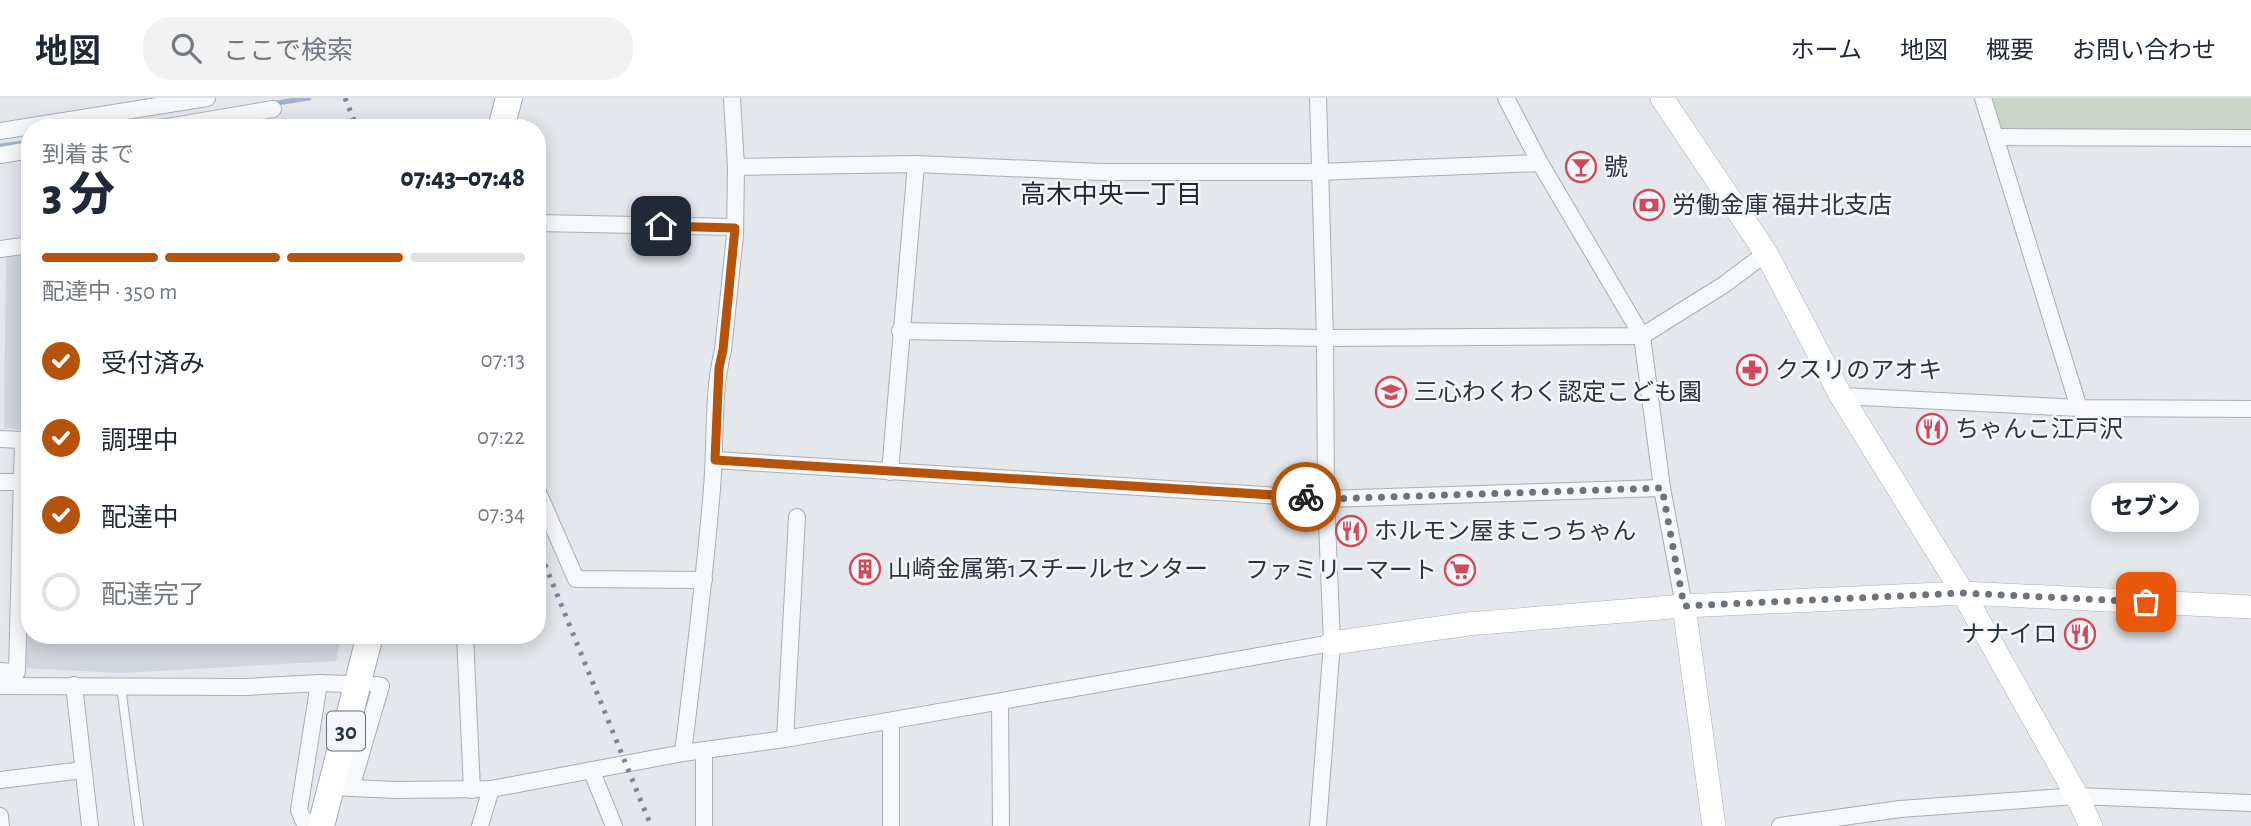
<!DOCTYPE html>
<html lang="ja">
<head>
<meta charset="utf-8">
<style>
  body { margin:0; font-family:"Alegreya Sans","Noto Sans JP",sans-serif; background:#f2f2f3; color:#1f2937; height:100vh; display:flex; flex-direction:column; font-size:26px; white-space:nowrap }
  * { box-sizing:border-box; margin:0 }
  p { font-size:23px; color:#747a83 }
  .icon { flex:none; width:38px; height:38px; fill:none; stroke:currentColor; stroke-width:2; stroke-linecap:round; stroke-linejoin:round }
  .map { position:relative; flex:1; overflow:hidden }
  .details { position:absolute; left:21px; top:21px; width:525px; height:525px; display:flex; flex-direction:column; background:#fff; border-radius:28px; box-shadow:0 4px 18px #0003 }
  .details>* { flex:none }
  .pin { position:absolute; display:grid; place-items:center; width:60px; height:60px; color:#fff; margin:-30px; border-radius:14px; box-shadow:0 4px 10px #0006 }
  .courier { position:absolute; display:grid; place-items:center; width:70px; height:70px; margin:-35px; border:5px solid #b45309; border-radius:50%; background:#fff; color:#222; box-shadow:0 2px 9px #0007 }
  .bubble { position:absolute; height:49px; border-radius:24px; background:#fff; box-shadow:0 4px 18px #0003; font-size:23px; font-weight:800; line-height:49px; text-align:center }
  .summary em { font-style:normal; font-weight:800 }
  .summary div { display:flex; flex-direction:column-reverse }
  .summary { display:flex; align-items:center; justify-content:space-between; height:119px; padding:0 21px }
  h1 { font-size:46px; font-weight:800; line-height:52px }
  .bar { display:grid; grid-template-columns:repeat(4,1fr); gap:10px 7px; align-content:center; height:84px; padding:0 21px }
  .bar i { height:9px; border-radius:5px; background:#e0e1e3 }
  .bar .on { background:#b45309 }
  .bar p { grid-column:span 4 }
  ol { padding:0 21px; list-style:none }
  li { display:flex; align-items:center; gap:21px; height:77px }
  li p { margin-inline-start:auto }
  li .icon { padding:7px; border-radius:50%; background:#b45309; color:#fff; stroke-width:4 }
  li:last-child { color:#747a83 }
  li i { width:38px; height:38px; border:4px solid #e0e1e3; border-radius:50% }
  header { display:flex; align-items:center; gap:42px; box-sizing:border-box; height:98px; padding:0 35px; background:#fff; border-bottom:2px solid #e0e1e3 }
  header strong { font-size:33px }
  nav { display:flex; gap:38px; margin-inline-start:auto; font-size:24px }
  .search { width:490px; height:63px; background:#f2f2f3; display:flex; align-items:center; gap:18px; box-sizing:border-box; padding:0 24px; border-radius:28px; color:#747a83; font-size:26px }
  .map>svg:first-child { display:block }
  .built { fill:#d2d6de }
  .green { fill:#c9d6c5 }
  .lines { fill:none; stroke-linecap:round; stroke-linejoin:round }
  .stream { stroke:#9fb4cc; stroke-width:5 }
  .lane-casing { stroke:#a9aeb7; stroke-width:10 }
  .street-casing { stroke:#a9aeb7; stroke-width:18 }
  .secondary-casing { stroke:#a9aeb7; stroke-width:24 }
  .primary-casing { stroke:#a3abb8; stroke-width:28 }
  .lane { stroke:#f7f8fa; stroke-width:8 }
  .street { stroke:#f7f8fa; stroke-width:16 }
  .secondary { stroke:#fff; stroke-width:23 }
  .primary { stroke:#fff; stroke-width:26 }
  .rail { stroke:#7d8696; stroke-width:5; stroke-dasharray:3.5 7; stroke-linecap:butt }
  .done { stroke:#6c737f; stroke-width:7; stroke-dasharray:0 12.6 }
  .route { stroke:#b45309; stroke-width:9 }
  .labels { text-anchor:middle; stroke-width:5; stroke-linejoin:round; paint-order:stroke }
  .shield { fill:#f4f6f9; stroke:#676e7b; stroke-width:2 }
  .shield-label { font-size:23px; font-weight:bold; fill:#2b3445 }
  .poi-label { font-size:24px; fill:#2b3445; stroke:#f4f6f9; text-anchor:start }
  .neighbourhood-label { font-size:26px; fill:#1d2536; stroke:#f4f6f9 }
</style>
</head>
<body>
<header>
<strong>地図</strong>
<div class="search"><svg class="icon" aria-label="search" viewBox="0 0 24 24"><circle cx="10" cy="10" r="6"/><path d="M15 15l6 6"/></svg>ここで検索</div>
<nav><a>ホーム</a><a>地図</a><a>概要</a><a>お問い合わせ</a></nav>
</header>
<div class="map">
<svg width="2251" height="728" viewBox="0 0 2251 728">
  <rect width="100%" height="100%" fill="#e4e7ec"/>
  <path class="built" d="M 30,155 L 30,537 L 342,537 L 336,563 L 121,575 L 23,570 L 27,332 L 4,330 L 6,157 Z"/>
  <path class="green" d="M 1985,0 L 2251,0 L 2251,33 L 1995,39 Z"/>
  <g class="lines">
    <g class="stream">
      <path d="M 270,6 L 309,0"/>
      <path d="M 118,30 L 160,23"/>
      <path d="M 0,48 L 30,44"/>
    </g>
    <g class="lane-casing">
      <path id="lane" d="M 121,588 L 139,728"/>
    </g>
    <g class="street-casing">
      <g id="street">
        <path d="M 1506,0 L 1540,65 L 1642,238 L 1662,390 L 1684,508"/>
        <path d="M 1983,0 L 2079,310"/>
        <path d="M 161,30 L 273,11"/>
        <path d="M 0,33 L 207,0"/>
        <path d="M 1995,39 L 2251,40"/>
        <path d="M 0,57 L 30,52"/>
        <path d="M 736,69 L 916,66 L 1101,74 L 1319,74 L 1540,65"/>
        <path d="M 537,125 L 735,129"/>
        <path d="M 0,151 L 30,147"/>
        <path d="M 900,233 L 1325,240 L 1642,238 L 1725,186 L 1766,155"/>
        <path d="M 1841,298 L 2079,310 L 2251,311"/>
        <path d="M 0,341 L 23,342 L 17,574 L 0,573"/>
        <path d="M 715,362 L 1326,401 L 1662,390"/>
        <path d="M 890,374 L 916,66"/>
        <path d="M 0,384 L 22,384"/>
        <path d="M 537,392 L 576,481 L 704,482"/>
        <path d="M 465,537 L 472,692"/>
        <path d="M 319,585 L 347,586"/>
        <path d="M 74,587 L 90,728"/>
        <path d="M 0,588 L 245,589 L 319,585 L 299,712 L 303,722 L 322,728"/>
        <path d="M 1000,605 L 1001,728"/>
        <path d="M 891,623 L 891,728"/>
        <path d="M 785,641 L 797,419"/>
        <path d="M 704,653 L 704,728"/>
        <path d="M 683,655 C 694,566 705,478 712,390 C 716,344 712,296 723,252 L 735,137 L 736,69 L 732,0"/>
        <path d="M 592,674 L 614,728"/>
        <path d="M 0,682 L 83,672"/>
        <path d="M 331,689 L 395,692 L 491,691 L 683,655 L 785,641 L 1332,545"/>
        <path d="M 351,690 L 381,588 L 375,587"/>
        <path d="M 0,718 L 1,728"/>
        <path d="M 480,728 L 491,691"/>
        <path d="M 1318,728 L 1332,545 L 1326,401 L 1325,240 L 1318,0"/>
        <path d="M 1780,728 L 1900,711 L 2077,698 L 2251,705"/>
      </g>
    </g>
    <g class="secondary-casing">
      <g id="secondary">
        <path d="M 1662,0 L 1766,155 L 1841,298 L 1963,495 L 2077,698 L 2091,728"/>
        <path d="M 1684,508 L 1714,728"/>
        <path d="M 1332,545 L 1468,526 L 1684,508 L 1963,495 L 2251,509"/>
      </g>
    </g>
    <g class="primary-casing">
      <g id="primary">
        <path d="M 501,30 L 509,0"/>
        <path d="M 321,728 L 370,537"/>
      </g>
    </g>
    <use href="#lane" class="lane"/>
    <use href="#street" class="street"/>
    <use href="#secondary" class="secondary"/>
    <use href="#primary" class="primary"/>
    <g class="rail">
      <path d="M 345,0 L 357,30"/>
      <path d="M 537,447 L 651,728"/>
    </g>
  </g>
  <g class="lines">
    <path class="done" d="M 1306,399 L 1326,401 L 1662,390 L 1684,508 L 1963,495 L 2146,504"/>
    <path class="route" d="M 661,128 L 735,130 L 723,252 L 719,270 L 715,362 L 1306,399"/>
  </g>
  <defs>
    <g id="bar-ring" transform="scale(1.575)"><circle r="9.5" fill="#f4f6f9" stroke="#d1495b" stroke-width="1.5"/><path d="M-6-5H6L.8 .8V4.5H3.5V6h-7V4.5H-.8V.8Z" fill="#d1495b"/></g>
    <g id="bank-ring" transform="scale(1.575)"><circle r="9.5" fill="#f4f6f9" stroke="#d1495b" stroke-width="1.5"/><path d="M-6-4H6V4H-6ZM0-2.3a2.3 2.3 0 1 0 0 4.6a2.3 2.3 0 1 0 0-4.6Z" fill="#d1495b"/></g>
    <g id="pharmacy-ring" transform="scale(1.575)"><circle r="9.5" fill="#f4f6f9" stroke="#d1495b" stroke-width="1.5"/><path d="M-2-6h4v4h4v4h-4v4h-4v-4h-4v-4h4Z" fill="#d1495b"/></g>
    <g id="school-ring" transform="scale(1.575)"><circle r="9.5" fill="#f4f6f9" stroke="#d1495b" stroke-width="1.5"/><path d="M0-5L7-2L0 1L-7-2ZM-4 1L0 2.5L4 1V4Q0 6-4 4Z" fill="#d1495b"/></g>
    <g id="restaurant-ring" transform="scale(1.575)"><circle r="9.5" fill="#f4f6f9" stroke="#d1495b" stroke-width="1.5"/><path d="M-5-6h1v4h1v-4h1v4h1v-4h1v5L-1.5 .5V6h-2V.5L-5-1ZM5-6V6H3V1.5H1.5Q1.5-4 5-6Z" fill="#d1495b"/></g>
    <g id="building-ring" transform="scale(1.575)"><circle r="9.5" fill="#f4f6f9" stroke="#d1495b" stroke-width="1.5"/><path d="M-4-6H4V6H1V3H-1V6H-4ZM-2.5-4.3h1.7v1.8h-1.7ZM.8-4.3h1.7v1.8H.8ZM-2.5-1h1.7V.8h-1.7ZM.8-1h1.7V.8H.8Z" fill="#d1495b"/></g>
    <g id="supermarket-ring" transform="scale(1.575)"><circle r="9.5" fill="#f4f6f9" stroke="#d1495b" stroke-width="1.5"/><path d="M-6-5.5h2.5l.6 2H6L4.5 2H-2.5L-4.4-4H-6ZM-1.5 3.2a1.3 1.3 0 1 0 .1 0ZM3 3.2a1.3 1.3 0 1 0 .1 0Z" fill="#d1495b"/></g>
  </defs>
  <g fill-rule="evenodd">
    <use href="#bar-ring" x="1581" y="69"/>
    <use href="#bank-ring" x="1649" y="107"/>
    <use href="#pharmacy-ring" x="1752" y="272"/>
    <use href="#school-ring" x="1391" y="294"/>
    <use href="#restaurant-ring" x="1932" y="331"/>
    <use href="#restaurant-ring" x="1351" y="433"/>
    <use href="#building-ring" x="865" y="471"/>
    <use href="#supermarket-ring" x="1460" y="472"/>
    <use href="#restaurant-ring" x="2080" y="536"/>
  </g>
  <g class="labels">
    <rect class="shield" x="327" y="613.5" width="38" height="39" rx="5"/>
    <g class="shield-label">
      <text x="346" y="641">30</text>
    </g>
    <g class="poi-label">
      <text x="1604" y="77">號</text>
      <text x="1672" y="115">労働金庫 福井北支店</text>
      <text x="1775" y="280">クスリのアオキ</text>
      <text x="1414" y="302">三心わくわく認定こども園</text>
      <text x="1955" y="339">ちゃんこ江戸沢</text>
      <text x="1374" y="441">ホルモン屋まこっちゃん</text>
      <text x="888" y="479">山崎金属第1スチールセンター</text>
      <text x="1437" y="480" text-anchor="end">ファミリーマート</text>
      <text x="2057" y="544" text-anchor="end">ナナイロ</text>
    </g>
    <g class="neighbourhood-label">
      <text x="1111" y="105">高木中央一丁目</text>
    </g>
  </g>
</svg>
<div class="pin" style="left:2146px;top:504px;background:#ea580c"><svg class="icon" aria-label="bag" viewBox="0 0 24 24"><path d="M5 8h14l-1 12H6zM9 8a3 3 0 0 1 6 0"/></svg></div>
<div class="pin" style="left:661px;top:128px;background:#1f2937"><svg class="icon" aria-label="home" viewBox="0 0 24 24"><path d="M3 11l9-7 9 7M6 9v11h12V9"/></svg></div>
<div class="courier" style="left:1306px;top:399px"><svg class="icon" aria-label="bike" viewBox="0 0 24 24"><circle cx="6" cy="16" r="4"/><circle cx="18" cy="16" r="4"/><path d="M6 16l4-8h5l3 8M10 8l3 8H6M13 5h3"/></svg></div>
<div class="bubble" style="left:2091px;top:385px;width:108px">セブン</div>
<section class="details">
<div class="summary"><div><h1>3 分</h1><p>到着まで</p></div><em>07:43–07:48</em></div>
<div class="bar"><i class="on"></i><i class="on"></i><i class="on"></i><i></i><p>配達中 · 350 m</p></div>
<ol>
<li><svg class="icon" aria-label="check" viewBox="0 0 24 24"><path d="M5 12l5 5 9-10"/></svg>受付済み<p>07:13</p></li>
<li><svg class="icon" aria-label="check" viewBox="0 0 24 24"><path d="M5 12l5 5 9-10"/></svg>調理中<p>07:22</p></li>
<li><svg class="icon" aria-label="check" viewBox="0 0 24 24"><path d="M5 12l5 5 9-10"/></svg>配達中<p>07:34</p></li>
<li><i></i>配達完了</li>
</ol>
</section>
</div>
</body>
</html>
